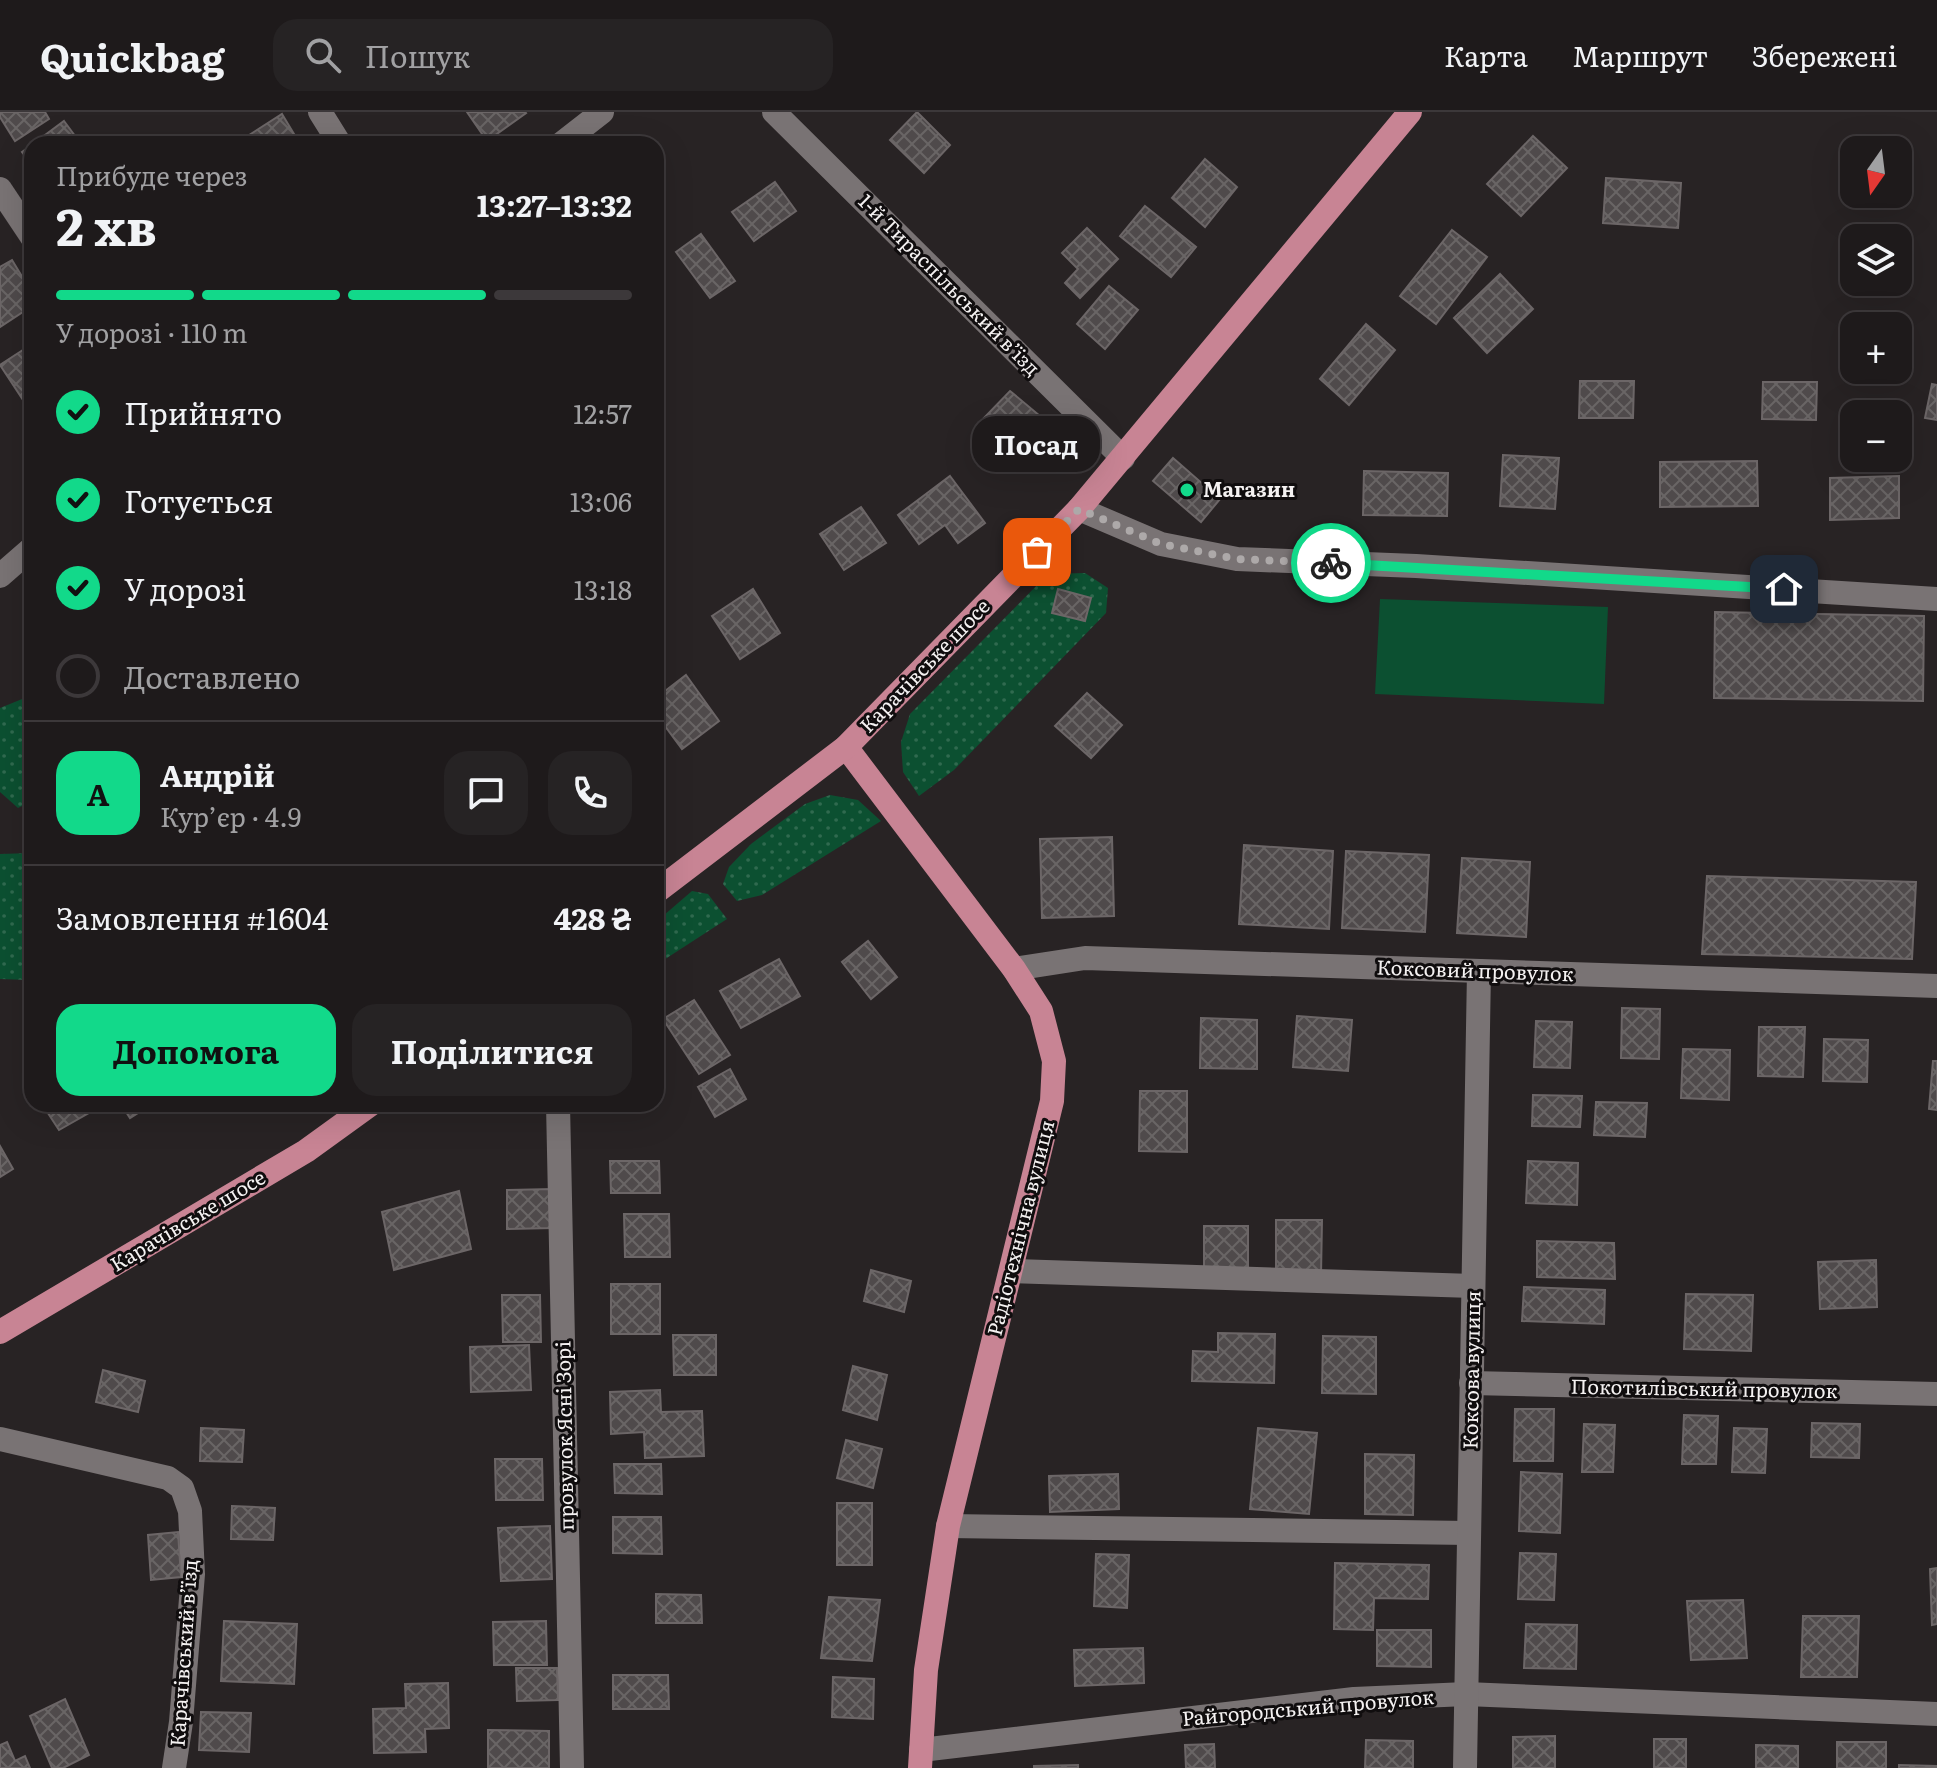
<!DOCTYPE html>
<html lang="uk">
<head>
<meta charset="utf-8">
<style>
  body { margin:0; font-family:Literata,serif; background:#262324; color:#f1f3f6; height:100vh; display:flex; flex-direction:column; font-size:30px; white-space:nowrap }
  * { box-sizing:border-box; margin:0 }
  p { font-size:26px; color:#a1a1a3 }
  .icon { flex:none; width:44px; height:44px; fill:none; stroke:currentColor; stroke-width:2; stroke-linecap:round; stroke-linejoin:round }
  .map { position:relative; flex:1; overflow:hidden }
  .sheet { position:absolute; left:24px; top:24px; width:640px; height:976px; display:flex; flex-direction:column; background:#1e1a1b; border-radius:24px; box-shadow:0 8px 32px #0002,0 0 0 2px #3c383a }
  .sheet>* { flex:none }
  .needle { width:52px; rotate:194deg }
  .buttons { position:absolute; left:1840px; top:24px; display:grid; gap:16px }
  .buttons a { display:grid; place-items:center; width:72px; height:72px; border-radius:16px; background:#1e1a1b; box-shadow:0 8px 32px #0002,0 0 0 2px #3c383a; font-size:40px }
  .pin { position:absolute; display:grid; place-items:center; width:68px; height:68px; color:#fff; margin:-34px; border-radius:16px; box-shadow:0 4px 12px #0006 }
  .courier { position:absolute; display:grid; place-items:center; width:80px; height:80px; margin:-40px; border:6px solid #12d98a; border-radius:50%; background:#fff; color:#222; box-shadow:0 2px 10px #0007 }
  .bubble { position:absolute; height:56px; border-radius:24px; background:#1e1a1b; box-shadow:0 8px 32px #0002,0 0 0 2px #3c383a; font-size:26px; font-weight:700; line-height:56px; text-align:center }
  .summary em { font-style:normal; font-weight:700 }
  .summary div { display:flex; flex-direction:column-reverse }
  .summary { display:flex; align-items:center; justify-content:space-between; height:136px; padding:0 32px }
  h1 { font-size:52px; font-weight:700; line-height:60px }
  .bar { display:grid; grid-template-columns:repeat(4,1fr); gap:12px 8px; align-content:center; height:96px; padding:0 32px }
  .bar i { height:10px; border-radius:6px; background:#3c383a }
  .bar .active { background:#12d98a }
  .bar p { grid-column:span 4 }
  .line { display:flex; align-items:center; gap:20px; padding:0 32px; border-top:2px solid #3c383a }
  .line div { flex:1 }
  .round { display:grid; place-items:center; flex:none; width:84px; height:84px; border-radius:24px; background:#262324 }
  ol { padding:0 32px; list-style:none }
  li { display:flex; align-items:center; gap:24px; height:88px }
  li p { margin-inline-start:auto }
  li .icon { padding:8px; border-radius:50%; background:#12d98a; color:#111; stroke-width:4 }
  li:last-child { color:#a1a1a3 }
  li i { width:44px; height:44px; border:4px solid #3c383a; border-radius:50% }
  .cta { display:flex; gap:16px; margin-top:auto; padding:16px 32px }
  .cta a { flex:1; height:92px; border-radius:24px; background:#12d98a; color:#111; font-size:32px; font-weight:700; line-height:92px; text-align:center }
  .cta a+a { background:#262324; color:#f1f3f6 }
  header { display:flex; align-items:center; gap:48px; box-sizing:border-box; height:112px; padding:0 40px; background:#1e1a1b; border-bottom:2px solid #3c383a }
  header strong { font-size:38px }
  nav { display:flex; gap:44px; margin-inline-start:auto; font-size:28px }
  .search { width:560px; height:72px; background:#262324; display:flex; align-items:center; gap:20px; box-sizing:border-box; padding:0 28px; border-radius:24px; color:#a1a1a3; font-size:30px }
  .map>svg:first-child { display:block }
  .grass { fill:url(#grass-dots) }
  .pitch { fill:#0c5031 }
  .building { fill:url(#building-cross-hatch); stroke:#6c6667; stroke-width:2 }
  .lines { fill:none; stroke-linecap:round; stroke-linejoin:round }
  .minor { stroke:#797374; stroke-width:24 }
  .major { stroke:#c88494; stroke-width:24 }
  .done { stroke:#ada9a9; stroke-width:8; stroke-dasharray:0 14.4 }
  .route { stroke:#12d98a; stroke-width:10 }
  .poi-dot { fill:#12d98a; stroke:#100d0e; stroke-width:3 }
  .labels { text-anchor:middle; stroke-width:6; stroke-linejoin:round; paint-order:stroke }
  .street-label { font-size:20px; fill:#f4f1f1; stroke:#100d0e }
  .poi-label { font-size:20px; font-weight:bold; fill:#f4f1f1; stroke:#100d0e; text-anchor:start }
</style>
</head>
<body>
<header>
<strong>Quickbag</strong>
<div class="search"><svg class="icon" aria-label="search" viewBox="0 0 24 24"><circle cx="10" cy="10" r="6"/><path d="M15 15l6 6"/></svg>Пошук</div>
<nav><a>Карта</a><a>Маршрут</a><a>Збережені</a></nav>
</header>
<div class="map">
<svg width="1937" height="1656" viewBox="0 0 1937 1656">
  <defs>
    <pattern id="grass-dots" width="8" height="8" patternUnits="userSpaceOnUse" patternTransform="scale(2)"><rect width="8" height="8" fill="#0c5031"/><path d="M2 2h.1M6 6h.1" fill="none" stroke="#306a4f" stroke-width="1.8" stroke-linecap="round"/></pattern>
    <pattern id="building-cross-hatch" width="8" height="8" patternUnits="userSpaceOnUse" patternTransform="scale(2)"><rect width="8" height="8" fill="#4f4a4b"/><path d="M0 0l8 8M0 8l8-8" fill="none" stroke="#696565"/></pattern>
  </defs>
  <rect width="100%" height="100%" fill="#282324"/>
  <g class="grass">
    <path d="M 1085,461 L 1108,476 L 1106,501 L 954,658 L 919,684 L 903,660 L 901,630 L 910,602 L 1048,462 Z"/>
    <path d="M 32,583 L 32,689 L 18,696 L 0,680 L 0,596 Z"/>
    <path d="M 830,683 L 858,688 L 881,709 L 762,783 L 737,789 L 723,772 L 729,755 L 751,732 L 805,692 Z"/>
    <path d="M 32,741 L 32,863 L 28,868 L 0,867 L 0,742 Z"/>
    <path d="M 692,779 L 708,782 L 727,807 L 656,853 L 656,810 Z"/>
  </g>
  <path class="pitch" d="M 1380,487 L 1608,495 L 1604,592 L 1375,582 Z"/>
  <g class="building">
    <path d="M 0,0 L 45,0 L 49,7 L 15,29 L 0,5 Z"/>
    <path d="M 467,0 L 525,0 L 526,1 L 487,29 Z"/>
    <path d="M 917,0 L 950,33 L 924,61 L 890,28 Z"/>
    <path d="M 282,2 L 300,32 L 250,32 L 246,25 Z"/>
    <path d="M 64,9 L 81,32 L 33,32 Z"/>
    <path d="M 1533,24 L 1567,56 L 1521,104 L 1487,72 Z"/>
    <path d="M 32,33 L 32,54 L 22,40 Z"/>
    <path d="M 1205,47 L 1237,75 L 1205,115 L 1172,86 Z"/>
    <path d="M 1606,66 L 1681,71 L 1678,116 L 1603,111 Z"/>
    <path d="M 775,70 L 796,99 L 754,129 L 732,100 Z"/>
    <path d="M 1145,94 L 1196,135 L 1171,165 L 1120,124 Z"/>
    <path d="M 1087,116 L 1118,147 L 1080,186 L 1065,171 L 1078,157 L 1062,141 Z"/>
    <path d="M 1452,118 L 1487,145 L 1436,212 L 1400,184 Z"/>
    <path d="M 701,122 L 735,169 L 710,186 L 676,140 Z"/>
    <path d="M 12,148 L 32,181 L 32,194 L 0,215 L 0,155 Z"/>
    <path d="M 1500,162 L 1533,197 L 1487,241 L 1454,206 Z"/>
    <path d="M 1109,174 L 1138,198 L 1105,237 L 1077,212 Z"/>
    <path d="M 1366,212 L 1395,238 L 1349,293 L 1320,267 Z"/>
    <path d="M 32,232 L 32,295 L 29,297 L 0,253 Z"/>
    <path d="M 1580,269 L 1634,269 L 1633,306 L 1579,306 Z"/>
    <path d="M 1763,270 L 1817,270 L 1816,308 L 1762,307 Z"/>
    <path d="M 1932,272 L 1937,273 L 1937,308 L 1925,306 Z"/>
    <path d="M 1010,279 L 1040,304 L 1013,330 L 984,306 Z"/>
    <path d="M 1503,343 L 1559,346 L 1555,397 L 1500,394 Z"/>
    <path d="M 1173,346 L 1220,387 L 1201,410 L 1153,369 Z"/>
    <path d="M 1757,349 L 1758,394 L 1660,395 L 1660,350 Z"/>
    <path d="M 1364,359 L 1448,361 L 1447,404 L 1363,403 Z"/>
    <path d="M 950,364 L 985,411 L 958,431 L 945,413 L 919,432 L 898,403 Z"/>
    <path d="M 1899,364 L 1899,406 L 1830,408 L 1830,366 Z"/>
    <path d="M 861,395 L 886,431 L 844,458 L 820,422 Z"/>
    <path d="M 753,477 L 780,521 L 740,547 L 712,504 Z"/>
    <path d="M 1058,477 L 1091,486 L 1085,509 L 1052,501 Z"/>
    <path d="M 1715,500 L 1924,504 L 1923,589 L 1714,586 Z"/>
    <path d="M 686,563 L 719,609 L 682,637 L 656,602 L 656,586 Z"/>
    <path d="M 1087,581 L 1122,613 L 1091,646 L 1055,614 Z"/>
    <path d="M 1112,725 L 1114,804 L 1042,806 L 1040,727 Z"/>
    <path d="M 1244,733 L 1333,739 L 1329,817 L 1239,812 Z"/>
    <path d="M 1346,739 L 1429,743 L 1425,820 L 1342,816 Z"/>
    <path d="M 1462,746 L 1530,750 L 1526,825 L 1457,821 Z"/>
    <path d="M 1707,764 L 1916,770 L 1912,847 L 1702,842 Z"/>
    <path d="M 868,829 L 897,865 L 871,887 L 842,850 Z"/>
    <path d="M 779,847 L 800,884 L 741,916 L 720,879 Z"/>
    <path d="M 694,888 L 730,943 L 699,962 L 663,907 Z"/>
    <path d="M 1622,896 L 1660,897 L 1659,947 L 1621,946 Z"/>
    <path d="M 1297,904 L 1352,908 L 1348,959 L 1293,955 Z"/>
    <path d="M 1201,906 L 1257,908 L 1257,957 L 1200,956 Z"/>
    <path d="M 1536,909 L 1572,910 L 1570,956 L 1534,955 Z"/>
    <path d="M 1759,915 L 1805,915 L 1803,965 L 1758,964 Z"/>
    <path d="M 1824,927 L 1868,928 L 1867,970 L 1823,969 Z"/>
    <path d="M 1683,937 L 1730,938 L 1729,988 L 1681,986 Z"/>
    <path d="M 1933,949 L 1937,949 L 1937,998 L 1929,997 Z"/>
    <path d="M 730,957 L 746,987 L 715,1005 L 698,975 Z"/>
    <path d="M 1140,979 L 1187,979 L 1187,1040 L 1139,1039 Z"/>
    <path d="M 1533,983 L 1582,984 L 1580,1015 L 1532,1014 Z"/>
    <path d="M 1596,990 L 1647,991 L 1645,1025 L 1594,1023 Z"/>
    <path d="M 42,992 L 100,992 L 101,994 L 59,1018 Z"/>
    <path d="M 121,992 L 152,992 L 130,1006 Z"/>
    <path d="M 0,1034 L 13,1057 L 0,1065 Z"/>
    <path d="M 610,1049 L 659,1049 L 660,1081 L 611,1081 Z"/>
    <path d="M 1528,1049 L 1578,1051 L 1577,1093 L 1526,1091 Z"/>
    <path d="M 552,1077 L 553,1116 L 507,1117 L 507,1078 Z"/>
    <path d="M 459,1079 L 471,1137 L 394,1158 L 382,1100 Z"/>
    <path d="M 624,1102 L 669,1102 L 670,1145 L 625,1145 Z"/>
    <path d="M 1276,1108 L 1322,1108 L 1321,1163 L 1276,1163 Z"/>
    <path d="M 1204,1114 L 1248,1114 L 1248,1161 L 1204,1160 Z"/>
    <path d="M 1537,1129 L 1614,1131 L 1615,1167 L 1537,1165 Z"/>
    <path d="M 1876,1148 L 1877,1195 L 1820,1197 L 1818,1150 Z"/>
    <path d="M 871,1158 L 911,1169 L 904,1200 L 864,1189 Z"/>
    <rect x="611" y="1172" width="49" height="50"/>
    <path d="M 1524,1175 L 1605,1178 L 1604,1212 L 1522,1209 Z"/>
    <path d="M 1686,1182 L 1753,1183 L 1751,1239 L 1684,1237 Z"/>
    <path d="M 502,1183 L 540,1183 L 541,1230 L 503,1230 Z"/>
    <path d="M 1218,1221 L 1275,1222 L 1274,1271 L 1192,1269 L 1193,1239 L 1218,1240 Z"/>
    <path d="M 673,1223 L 716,1223 L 716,1263 L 674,1263 Z"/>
    <path d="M 1323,1224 L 1376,1225 L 1376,1282 L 1322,1281 Z"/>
    <path d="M 529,1233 L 531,1278 L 471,1280 L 470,1235 Z"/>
    <path d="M 853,1254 L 887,1263 L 877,1308 L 843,1298 Z"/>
    <path d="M 103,1258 L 145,1269 L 138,1300 L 96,1290 Z"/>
    <path d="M 660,1278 L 661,1300 L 702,1299 L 704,1344 L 645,1346 L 644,1320 L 611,1322 L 610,1280 Z"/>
    <path d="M 1515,1297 L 1554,1297 L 1553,1349 L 1514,1349 Z"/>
    <path d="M 1684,1303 L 1718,1304 L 1716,1352 L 1682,1352 Z"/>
    <path d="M 1812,1311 L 1860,1312 L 1859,1346 L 1811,1345 Z"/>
    <path d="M 1584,1312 L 1615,1313 L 1613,1360 L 1582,1360 Z"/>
    <path d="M 201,1316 L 244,1318 L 242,1350 L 200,1349 Z"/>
    <path d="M 1258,1316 L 1317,1321 L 1309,1402 L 1250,1397 Z"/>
    <path d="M 1734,1316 L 1767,1317 L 1765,1361 L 1732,1360 Z"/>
    <path d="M 846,1328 L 882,1337 L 873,1376 L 837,1366 Z"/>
    <path d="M 1365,1342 L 1414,1343 L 1413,1403 L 1365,1402 Z"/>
    <path d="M 495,1347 L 542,1347 L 543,1388 L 496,1388 Z"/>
    <path d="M 614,1352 L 661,1352 L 662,1382 L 615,1381 Z"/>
    <path d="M 1521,1360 L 1562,1362 L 1560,1421 L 1519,1419 Z"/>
    <path d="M 1118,1362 L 1119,1397 L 1050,1400 L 1049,1364 Z"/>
    <rect x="837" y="1391" width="35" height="62"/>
    <path d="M 232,1394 L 275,1396 L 273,1428 L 231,1427 Z"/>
    <path d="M 613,1405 L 661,1405 L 662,1442 L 613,1441 Z"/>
    <path d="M 550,1414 L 552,1467 L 501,1469 L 498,1416 Z"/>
    <path d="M 178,1420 L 181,1465 L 151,1468 L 148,1423 Z"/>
    <path d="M 1520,1441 L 1556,1442 L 1554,1488 L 1518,1487 Z"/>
    <path d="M 1096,1442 L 1129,1443 L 1127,1496 L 1094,1494 Z"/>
    <path d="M 1335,1451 L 1429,1453 L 1428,1487 L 1374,1486 L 1373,1518 L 1334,1517 Z"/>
    <path d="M 1937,1456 L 1937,1512 L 1932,1513 L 1930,1457 Z"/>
    <path d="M 656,1482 L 701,1483 L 702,1511 L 656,1511 Z"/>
    <path d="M 829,1485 L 880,1488 L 872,1549 L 821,1546 Z"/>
    <path d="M 1743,1488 L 1747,1546 L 1691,1548 L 1687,1489 Z"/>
    <path d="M 1803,1504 L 1859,1504 L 1857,1565 L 1801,1565 Z"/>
    <path d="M 224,1509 L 297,1512 L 294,1572 L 221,1569 Z"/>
    <path d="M 546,1509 L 547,1553 L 494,1553 L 493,1510 Z"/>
    <path d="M 1526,1512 L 1577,1513 L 1576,1557 L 1524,1556 Z"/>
    <path d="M 1377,1518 L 1431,1518 L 1431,1555 L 1377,1554 Z"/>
    <path d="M 1143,1536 L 1144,1571 L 1075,1574 L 1074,1538 Z"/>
    <path d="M 516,1556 L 557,1556 L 558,1588 L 517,1589 Z"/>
    <path d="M 613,1563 L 668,1563 L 669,1597 L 613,1597 Z"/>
    <path d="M 833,1565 L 874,1567 L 873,1607 L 832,1605 Z"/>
    <path d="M 448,1571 L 449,1616 L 425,1617 L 426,1640 L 374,1641 L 373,1597 L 406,1596 L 405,1572 Z"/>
    <path d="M 65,1587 L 89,1643 L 63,1656 L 52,1656 L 30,1604 Z"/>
    <path d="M 201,1600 L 251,1601 L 249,1640 L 199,1638 Z"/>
    <path d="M 488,1618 L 549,1619 L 549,1656 L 488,1656 Z"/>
    <path d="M 1555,1624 L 1555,1656 L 1513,1656 L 1513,1625 Z"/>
    <rect x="1654" y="1627" width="32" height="29"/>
    <path d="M 1366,1628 L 1413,1629 L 1413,1656 L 1365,1656 Z"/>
    <path d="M 7,1630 L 15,1649 L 25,1644 L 30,1656 L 0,1656 L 0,1633 Z"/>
    <rect x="1837" y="1630" width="49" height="26"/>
    <path d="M 1214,1632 L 1215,1656 L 1186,1656 L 1185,1633 Z"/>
    <path d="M 1756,1633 L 1798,1634 L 1798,1656 L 1756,1656 Z"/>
    <path d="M 1078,1653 L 1078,1656 L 1034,1656 L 1034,1654 Z"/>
    <path d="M 1899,1653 L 1937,1654 L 1937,1656 L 1899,1656 Z"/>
  </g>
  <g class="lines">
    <g class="minor">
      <path d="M 320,0 L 340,32"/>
      <path d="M 774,0 L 1123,346"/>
      <path d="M 561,32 L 602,0"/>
      <path d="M 0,77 L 32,125"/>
      <path d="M 1079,397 L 1161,432 L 1237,447 L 1416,454 L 1937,487"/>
      <path d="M 0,464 L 32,436"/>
      <path d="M 1014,857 L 1085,846 L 1937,874"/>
      <path d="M 558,992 L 572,1656"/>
      <path d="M 1012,1159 L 1473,1174"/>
      <path d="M 1471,1271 L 1937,1282"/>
      <path d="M 0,1327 L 168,1366 L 182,1376 L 190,1399 L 193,1462 L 181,1610 L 174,1656"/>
      <path d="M 948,1414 L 1469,1421"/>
      <path d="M 921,1638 L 1354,1587 L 1466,1582 L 1937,1602"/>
      <path d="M 1465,1656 L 1479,859"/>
    </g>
    <g class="major">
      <path d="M 846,635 L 1014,857 L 1041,899 L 1054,949 L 1052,989 L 948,1414 L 926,1558 L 920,1656"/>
      <path d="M 656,780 L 846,635 L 1079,397 L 1410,0"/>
      <path d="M 0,1220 L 306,1039 L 371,992"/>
    </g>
  </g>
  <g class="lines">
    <path class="done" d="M 1037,440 L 1079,397 L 1161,432 L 1237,447 L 1331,451"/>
    <path class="route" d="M 1331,451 L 1784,477"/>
  </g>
  <circle class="poi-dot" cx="1187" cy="378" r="8"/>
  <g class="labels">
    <g class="street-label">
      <text transform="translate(949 173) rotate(45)" y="7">1-й Тираспільський в’їзд</text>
      <text transform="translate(925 554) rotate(-46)" y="7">Карачівське шосе</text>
      <text transform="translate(1475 859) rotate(2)" y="7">Коксовий провулок</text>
      <text transform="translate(188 1109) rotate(-31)" y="7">Карачівське шосе</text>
      <text transform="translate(1021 1116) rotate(-76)" y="7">Радіотехнічна вулиця</text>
      <text transform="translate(1472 1258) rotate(-89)" y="7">Коксова вулиця</text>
      <text transform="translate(1704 1277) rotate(1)" y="7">Покотилівський провулок</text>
      <text transform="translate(565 1324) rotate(-91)" y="7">провулок Ясні Зорі</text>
      <text transform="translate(184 1541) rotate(-86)" y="7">Карачівський в’їзд</text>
      <text transform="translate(1308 1596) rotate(-5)" y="7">Райгородський провулок</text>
    </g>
    <g class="poi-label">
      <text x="1203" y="385">Магазин</text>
    </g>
  </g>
</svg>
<div class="buttons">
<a><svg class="needle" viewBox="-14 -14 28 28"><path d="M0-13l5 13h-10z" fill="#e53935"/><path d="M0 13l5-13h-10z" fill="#a1a1a3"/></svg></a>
<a><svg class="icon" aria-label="layers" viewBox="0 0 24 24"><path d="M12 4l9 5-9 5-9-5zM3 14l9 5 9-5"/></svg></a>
<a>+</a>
<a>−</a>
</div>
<div class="pin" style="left:1037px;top:440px;background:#ea580c"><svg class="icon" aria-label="bag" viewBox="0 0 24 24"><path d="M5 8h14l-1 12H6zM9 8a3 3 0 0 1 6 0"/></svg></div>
<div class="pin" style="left:1784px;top:477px;background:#1f2937"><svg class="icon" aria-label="home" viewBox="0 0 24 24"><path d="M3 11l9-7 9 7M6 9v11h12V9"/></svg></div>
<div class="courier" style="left:1331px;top:451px"><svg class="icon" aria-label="bike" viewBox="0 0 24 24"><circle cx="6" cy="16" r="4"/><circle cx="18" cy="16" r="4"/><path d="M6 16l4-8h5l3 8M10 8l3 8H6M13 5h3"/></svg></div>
<div class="bubble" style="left:972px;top:304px;width:128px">Посад</div>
<section class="sheet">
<div class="summary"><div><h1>2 хв</h1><p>Прибуде через</p></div><em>13:27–13:32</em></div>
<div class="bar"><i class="active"></i><i class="active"></i><i class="active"></i><i></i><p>У дорозі · 110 m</p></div>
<ol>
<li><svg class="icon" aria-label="check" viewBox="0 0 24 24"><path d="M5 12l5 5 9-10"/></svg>Прийнято<p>12:57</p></li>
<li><svg class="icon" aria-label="check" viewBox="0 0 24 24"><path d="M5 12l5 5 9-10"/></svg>Готується<p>13:06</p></li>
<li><svg class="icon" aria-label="check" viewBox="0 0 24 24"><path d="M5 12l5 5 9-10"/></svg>У дорозі<p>13:18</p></li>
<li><i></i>Доставлено</li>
</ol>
<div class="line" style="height:144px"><b class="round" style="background:#12d98a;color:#111">А</b><div><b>Андрій</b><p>Кур’єр · 4.9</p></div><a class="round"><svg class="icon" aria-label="chat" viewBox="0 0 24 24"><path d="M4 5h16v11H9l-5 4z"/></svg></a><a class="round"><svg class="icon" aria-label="phone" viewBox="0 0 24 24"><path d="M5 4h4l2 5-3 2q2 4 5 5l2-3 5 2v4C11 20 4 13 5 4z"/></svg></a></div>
<div class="line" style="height:104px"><div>Замовлення #1604</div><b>428 ₴</b></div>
<div class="cta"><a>Допомога</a><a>Поділитися</a></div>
</section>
</div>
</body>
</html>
